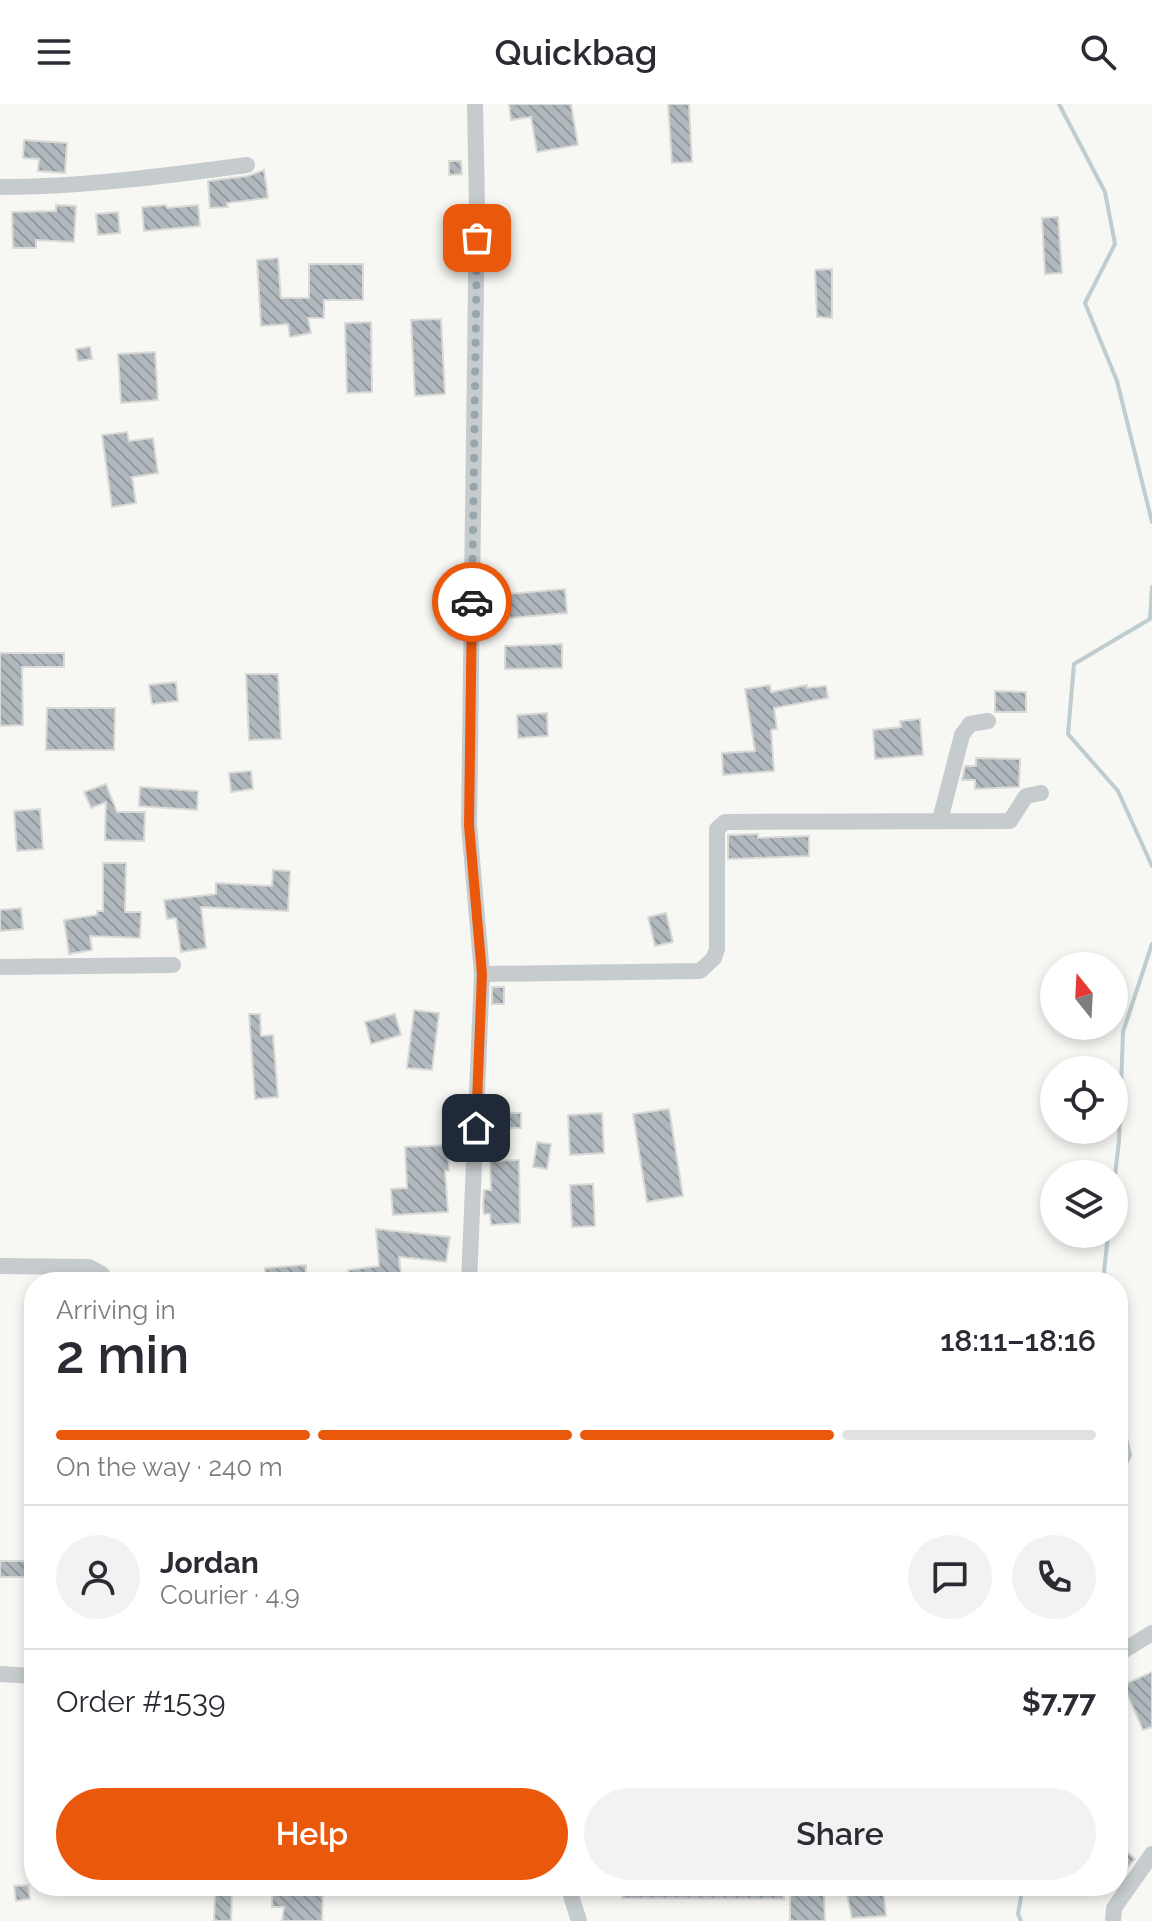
<!DOCTYPE html>
<html lang="en">
<head>
<meta charset="utf-8">
<style>
  body { margin:0; font-family:Raleway,sans-serif; background:#f2f2f3; color:#2b2b33; height:100vh; display:flex; flex-direction:column; font-size:30px; white-space:nowrap }
  * { box-sizing:border-box; margin:0 }
  p { font-size:26px; color:#7c7c81 }
  .icon { flex:none; width:44px; height:44px; fill:none; stroke:currentColor; stroke-width:2; stroke-linecap:round; stroke-linejoin:round }
  .map { position:relative; flex:1; overflow:hidden }
  .drawer { position:absolute; left:24px; top:1168px; width:1104px; height:624px; display:flex; flex-direction:column; background:#fff; border-radius:32px; box-shadow:0 4px 12px #0003 }
  .drawer>* { flex:none }
  .needle { width:52px; rotate:342deg }
  .controls { position:absolute; left:1040px; top:848px; display:grid; gap:16px }
  .controls a { display:grid; place-items:center; width:88px; height:88px; border-radius:50%; background:#fff; box-shadow:0 4px 12px #0003; font-size:40px }
  .pin { position:absolute; display:grid; place-items:center; width:68px; height:68px; color:#fff; margin:-34px; border-radius:16px; box-shadow:0 4px 12px #0006 }
  .courier { position:absolute; display:grid; place-items:center; width:80px; height:80px; margin:-40px; border:6px solid #ea580c; border-radius:50%; background:#fff; color:#222; box-shadow:0 2px 10px #0007 }
  .head em { font-style:normal; font-weight:600 }
  .head div { display:flex; flex-direction:column-reverse }
  .head { display:flex; align-items:center; justify-content:space-between; height:136px; padding:0 32px }
  h1 { font-size:52px; font-weight:600; line-height:60px }
  .bar { display:grid; grid-template-columns:repeat(4,1fr); gap:12px 8px; align-content:center; height:96px; padding:0 32px }
  .bar i { height:10px; border-radius:6px; background:#e1e1e2 }
  .bar .selected { background:#ea580c }
  .bar p { grid-column:span 4 }
  .line { display:flex; align-items:center; gap:20px; padding:0 32px; border-top:2px solid #e1e1e2 }
  .line div { flex:1 }
  .round { display:grid; place-items:center; flex:none; width:84px; height:84px; border-radius:42px; background:#f2f2f3 }
  .action { display:flex; gap:16px; margin-top:auto; padding:16px 32px }
  .action a { flex:1; height:92px; border-radius:48px; background:#ea580c; color:#fff; font-size:32px; font-weight:600; line-height:92px; text-align:center }
  .action a+a { background:#f2f2f3; color:#2b2b33 }
  header { display:flex; justify-content:space-between; align-items:center; height:104px; padding:0 32px; background:#fff; font-size:36px; font-weight:600 }
  .map>svg:first-child { display:block }
  .lines { fill:none; stroke-linecap:round; stroke-linejoin:round }
  .stream { stroke:#bfccd0; stroke-width:4 }
  .building { fill:url(#building-back-hatch); stroke:#d9d9d6; stroke-width:2 }
  .minor { stroke:#c6cbcd; stroke-width:16 }
  .done { stroke:#97a5ad; stroke-width:8; stroke-dasharray:0 14.4 }
  .route { stroke:#ea580c; stroke-width:10 }
</style>
</head>
<body>
<header><svg class="icon" aria-label="menu" viewBox="0 0 24 24"><path d="M4 6h16M4 12h16M4 18h16"/></svg>Quickbag<svg class="icon" aria-label="search" viewBox="0 0 24 24"><circle cx="10" cy="10" r="6"/><path d="M15 15l6 6"/></svg></header>
<div class="map">
<svg width="1152" height="1817" viewBox="0 0 1152 1817">
  <defs>
    <pattern id="building-back-hatch" width="6" height="6" patternUnits="userSpaceOnUse" patternTransform="scale(2)"><rect width="6" height="6" fill="#b0b8bd"/><path d="M-1 5l2 2M0 0l6 6M5-1l2 2" fill="none" stroke="#939a9f"/></pattern>
  </defs>
  <rect width="100%" height="100%" fill="#f7f7f4"/>
  <g class="lines">
    <g class="stream">
      <path d="M 1059,0 L 1105,88 L 1115,140 L 1085,199 L 1117,277 L 1152,418"/>
      <path d="M 1152,483 L 1150,515 L 1074,560 L 1068,630 L 1118,687 L 1152,762"/>
      <path d="M 1114,1080 L 1119,1037 L 1123,928 L 1152,840"/>
      <path d="M 1103,1178 L 1108,1130"/>
      <path d="M 1118,1301 L 1130,1351 L 1118,1375"/>
      <path d="M 1021,1817 L 1018,1810 L 1023,1782"/>
    </g>
  </g>
  <g class="building">
    <path d="M 509,0 L 571,0 L 578,41 L 537,48 L 531,13 L 511,16 Z"/>
    <path d="M 668,0 L 689,0 L 692,58 L 672,59 Z"/>
    <path d="M 24,36 L 67,39 L 65,69 L 38,67 L 39,55 L 23,54 Z"/>
    <path d="M 449,57 L 461,57 L 462,70 L 449,71 Z"/>
    <path d="M 264,66 L 268,94 L 227,99 L 228,103 L 210,104 L 208,77 L 248,72 Z"/>
    <path d="M 56,101 L 76,102 L 74,138 L 36,136 L 36,144 L 13,144 L 12,108 L 56,107 Z"/>
    <path d="M 166,101 L 167,104 L 198,101 L 200,122 L 144,127 L 142,103 Z"/>
    <path d="M 118,108 L 120,129 L 98,131 L 96,110 Z"/>
    <path d="M 1058,113 L 1062,169 L 1045,170 L 1042,114 Z"/>
    <path d="M 278,154 L 281,194 L 309,194 L 309,160 L 363,160 L 363,196 L 324,196 L 324,214 L 308,214 L 311,229 L 290,233 L 288,220 L 261,222 L 257,156 Z"/>
    <path d="M 832,165 L 832,214 L 817,213 L 815,166 Z"/>
    <path d="M 441,215 L 445,290 L 415,292 L 411,216 Z"/>
    <path d="M 371,218 L 372,288 L 347,289 L 345,219 Z"/>
    <path d="M 90,243 L 92,255 L 78,257 L 76,245 Z"/>
    <path d="M 155,248 L 158,296 L 121,299 L 118,250 Z"/>
    <path d="M 127,328 L 129,337 L 153,334 L 158,369 L 132,373 L 136,399 L 112,403 L 102,331 Z"/>
    <path d="M 565,485 L 567,509 L 509,514 L 507,490 Z"/>
    <path d="M 562,540 L 562,564 L 505,565 L 505,542 Z"/>
    <path d="M 0,549 L 64,549 L 64,563 L 22,563 L 23,621 L 0,622 Z"/>
    <path d="M 246,570 L 278,570 L 281,635 L 249,636 Z"/>
    <path d="M 176,578 L 178,597 L 152,600 L 149,581 Z"/>
    <path d="M 770,581 L 771,588 L 807,581 L 807,584 L 826,582 L 828,594 L 774,604 L 777,625 L 771,626 L 774,667 L 723,671 L 722,649 L 755,647 L 745,585 Z"/>
    <path d="M 995,587 L 1026,588 L 1026,608 L 995,608 Z"/>
    <path d="M 47,604 L 115,604 L 114,646 L 46,646 Z"/>
    <path d="M 547,609 L 548,632 L 518,634 L 517,611 Z"/>
    <path d="M 920,615 L 923,651 L 875,655 L 873,626 L 901,623 L 900,617 Z"/>
    <path d="M 976,654 L 1020,655 L 1019,683 L 975,685 L 975,676 L 962,676 L 965,662 L 976,662 Z"/>
    <path d="M 251,667 L 253,685 L 231,688 L 229,669 Z"/>
    <path d="M 106,680 L 117,708 L 145,708 L 144,737 L 105,736 L 106,698 L 91,704 L 84,688 Z"/>
    <path d="M 140,683 L 198,687 L 197,706 L 139,702 Z"/>
    <path d="M 40,705 L 43,745 L 17,747 L 14,707 Z"/>
    <path d="M 758,730 L 758,734 L 809,732 L 809,752 L 728,755 L 728,731 Z"/>
    <path d="M 103,759 L 126,759 L 125,808 L 141,808 L 140,834 L 90,832 L 92,846 L 69,850 L 64,816 L 97,811 L 97,807 L 103,807 Z"/>
    <path d="M 273,766 L 290,767 L 288,807 L 201,803 L 206,844 L 181,848 L 176,814 L 167,815 L 164,796 L 216,790 L 216,779 L 272,782 Z"/>
    <path d="M 21,804 L 23,825 L 0,827 L 0,806 Z"/>
    <path d="M 666,809 L 673,838 L 655,842 L 648,813 Z"/>
    <rect x="492" y="883" width="12" height="17"/>
    <path d="M 414,906 L 439,909 L 432,966 L 407,964 Z"/>
    <path d="M 249,910 L 260,910 L 261,932 L 273,931 L 278,993 L 255,995 Z"/>
    <path d="M 395,910 L 401,931 L 371,940 L 365,918 Z"/>
    <path d="M 669,1005 L 683,1092 L 647,1098 L 633,1010 Z"/>
    <rect x="489" y="1009" width="32" height="15"/>
    <path d="M 602,1009 L 604,1049 L 570,1051 L 568,1011 Z"/>
    <path d="M 537,1038 L 551,1040 L 547,1065 L 533,1063 Z"/>
    <path d="M 448,1041 L 449,1067 L 445,1067 L 448,1108 L 393,1111 L 391,1085 L 407,1084 L 405,1043 Z"/>
    <path d="M 519,1056 L 520,1119 L 491,1121 L 490,1110 L 484,1110 L 483,1103 L 484,1086 L 491,1086 L 490,1057 Z"/>
    <path d="M 593,1080 L 595,1122 L 572,1123 L 570,1081 Z"/>
    <path d="M 376,1125 L 450,1133 L 446,1158 L 399,1153 L 402,1178 L 349,1178 L 348,1166 L 379,1162 Z"/>
    <path d="M 306,1161 L 306,1173 L 282,1174 L 282,1178 L 266,1178 L 265,1164 Z"/>
    <rect x="0" y="1457" width="34" height="16"/>
    <path d="M 1152,1568 L 1152,1623 L 1143,1626 L 1123,1581 Z"/>
    <path d="M 1118,1739 L 1135,1755 L 1125,1767 L 1118,1760 Z"/>
    <path d="M 28,1781 L 30,1795 L 16,1797 L 14,1782 Z"/>
    <path d="M 272,1782 L 323,1782 L 322,1817 L 282,1817 L 284,1803 L 272,1803 Z"/>
    <path d="M 623,1782 L 784,1782 L 784,1795 L 622,1794 Z"/>
    <path d="M 845,1782 L 883,1782 L 886,1812 L 852,1814 Z"/>
    <path d="M 790,1788 L 824,1788 L 825,1817 L 790,1817 Z"/>
    <path d="M 232,1789 L 231,1817 L 214,1817 L 215,1790 Z"/>
  </g>
  <g class="lines">
    <g class="minor">
      <path d="M 0,83 C 83,83 165,72 247,61"/>
      <path d="M 940,716 L 962,631 L 970,620 L 988,617"/>
      <path d="M 0,863 L 173,861"/>
      <path d="M 482,870 L 700,867 L 714,854 L 717,845 L 717,725 L 725,718 L 1010,717 L 1026,692 L 1041,689"/>
      <path d="M 0,1162 L 89,1163 L 102,1170 L 104,1178"/>
      <path d="M 469,1178 L 482,870 L 469,721 L 477,102 L 475,0"/>
      <path d="M 911,1178 L 1040,1177"/>
      <path d="M 1118,1550 L 1152,1529"/>
      <path d="M 0,1570 L 34,1572"/>
      <path d="M 568,1782 L 579,1817"/>
      <path d="M 1113,1817 L 1114,1804 L 1152,1750"/>
    </g>
  </g>
  <g class="lines">
    <path class="done" d="M 472,498 L 477,134"/>
    <path class="route" d="M 472,498 L 469,721 L 482,870 L 476,1024"/>
  </g>
</svg>
<div class="controls">
<a><svg class="needle" viewBox="-14 -14 28 28"><path d="M0-13l5 13h-10z" fill="#e53935"/><path d="M0 13l5-13h-10z" fill="#7c7c81"/></svg></a>
<a><svg class="icon" aria-label="locate" viewBox="0 0 24 24"><circle cx="12" cy="12" r="6"/><path d="M12 2v4M12 18v4M2 12h4M18 12h4"/></svg></a>
<a><svg class="icon" aria-label="layers" viewBox="0 0 24 24"><path d="M12 4l9 5-9 5-9-5zM3 14l9 5 9-5"/></svg></a>
</div>
<div class="pin" style="left:477px;top:134px;background:#ea580c"><svg class="icon" aria-label="bag" viewBox="0 0 24 24"><path d="M5 8h14l-1 12H6zM9 8a3 3 0 0 1 6 0"/></svg></div>
<div class="pin" style="left:476px;top:1024px;background:#1f2937"><svg class="icon" aria-label="home" viewBox="0 0 24 24"><path d="M3 11l9-7 9 7M6 9v11h12V9"/></svg></div>
<div class="courier" style="left:472px;top:498px"><svg class="icon" aria-label="car" viewBox="0 0 24 24"><path d="M5 17H2v-5l4-1 3-4h7l3 4 3 1v5h-3M9 17h6M6 11h13"/><circle cx="7" cy="17" r="2"/><circle cx="17" cy="17" r="2"/></svg></div>
<section class="drawer">
<div class="head"><div><h1>2 min</h1><p>Arriving in</p></div><em>18:11–18:16</em></div>
<div class="bar"><i class="selected"></i><i class="selected"></i><i class="selected"></i><i></i><p>On the way · 240 m</p></div>
<div class="line" style="height:144px"><a class="round"><svg class="icon" aria-label="person" viewBox="0 0 24 24"><circle cx="12" cy="8" r="4"/><path d="M4 21q1-7 8-7t8 7"/></svg></a><div><b>Jordan</b><p>Courier · 4.9</p></div><a class="round"><svg class="icon" aria-label="chat" viewBox="0 0 24 24"><path d="M4 5h16v11H9l-5 4z"/></svg></a><a class="round"><svg class="icon" aria-label="phone" viewBox="0 0 24 24"><path d="M5 4h4l2 5-3 2q2 4 5 5l2-3 5 2v4C11 20 4 13 5 4z"/></svg></a></div>
<div class="line" style="height:104px"><div>Order #1539</div><b>$7.77</b></div>
<div class="action"><a>Help</a><a>Share</a></div>
</section>
</div>
</body>
</html>
